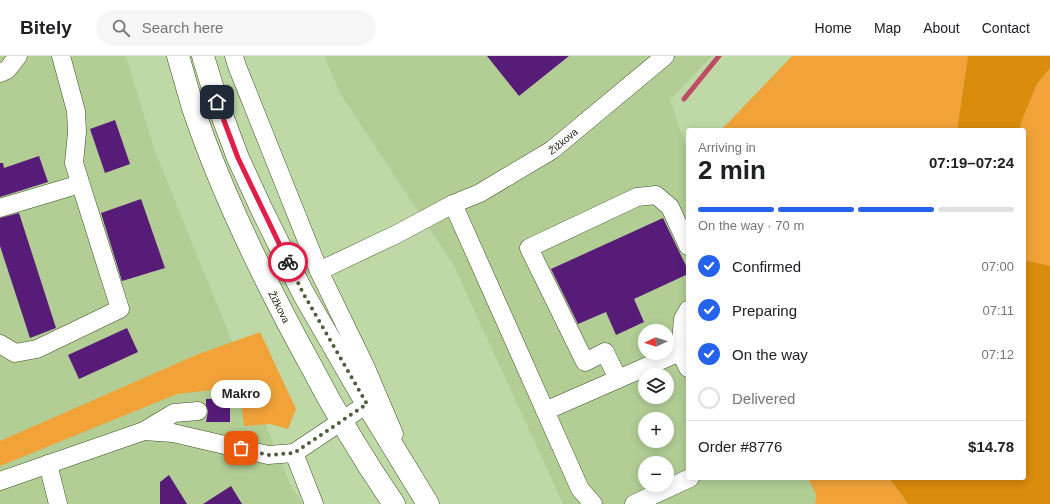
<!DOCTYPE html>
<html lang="en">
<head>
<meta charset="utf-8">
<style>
  body { margin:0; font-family:Arial,sans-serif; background:#f6f6f6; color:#202124; height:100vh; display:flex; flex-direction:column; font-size:15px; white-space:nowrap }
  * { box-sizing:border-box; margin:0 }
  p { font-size:13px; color:#757577 }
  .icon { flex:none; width:22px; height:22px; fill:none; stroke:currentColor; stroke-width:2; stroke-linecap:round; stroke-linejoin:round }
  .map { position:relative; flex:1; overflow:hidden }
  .drawer { position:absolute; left:686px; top:72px; width:340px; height:352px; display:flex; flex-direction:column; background:#fff; border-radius:4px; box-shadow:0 2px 10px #0003 }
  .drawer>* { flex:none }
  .needle { width:26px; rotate:267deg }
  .controls { position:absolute; left:638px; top:268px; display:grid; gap:8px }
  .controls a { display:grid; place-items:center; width:36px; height:36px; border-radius:50%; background:#fff; box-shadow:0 2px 10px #0003; font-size:20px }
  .pin { position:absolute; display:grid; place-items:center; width:34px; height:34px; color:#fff; margin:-17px; border-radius:8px; box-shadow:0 2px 6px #0006 }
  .courier { position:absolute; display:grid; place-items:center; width:40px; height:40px; margin:-20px; border:3px solid #e11d48; border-radius:50%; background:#fff; color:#222; box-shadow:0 1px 5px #0007 }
  .bubble { position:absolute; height:28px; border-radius:14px; background:#fff; box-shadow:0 2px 10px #0003; font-size:13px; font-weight:700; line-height:28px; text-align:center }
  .headline em { font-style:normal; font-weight:700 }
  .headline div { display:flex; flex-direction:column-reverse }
  .headline { display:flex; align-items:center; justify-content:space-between; height:68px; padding:0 12px }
  h1 { font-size:26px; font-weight:700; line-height:30px }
  .bar { display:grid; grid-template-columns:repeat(4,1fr); gap:6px 4px; align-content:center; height:48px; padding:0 12px }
  .bar i { height:5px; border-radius:3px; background:#e0e0e0 }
  .bar .active { background:#2563eb }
  .bar p { grid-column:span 4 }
  .line { display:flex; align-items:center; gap:10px; padding:0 12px; border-top:1px solid #e0e0e0 }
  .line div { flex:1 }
  ol { padding:0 12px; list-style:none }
  li { display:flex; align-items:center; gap:12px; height:44px }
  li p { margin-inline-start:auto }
  li .icon { padding:4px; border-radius:50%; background:#2563eb; color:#fff; stroke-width:4 }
  li:last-child { color:#757577 }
  li i { width:22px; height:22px; border:2px solid #e0e0e0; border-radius:50% }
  header { display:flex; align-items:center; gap:24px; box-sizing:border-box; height:56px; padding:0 20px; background:#fff; border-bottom:1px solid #e0e0e0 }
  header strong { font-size:19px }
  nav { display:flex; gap:22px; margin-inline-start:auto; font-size:14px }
  .search { width:280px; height:36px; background:#f6f6f6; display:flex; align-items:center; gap:10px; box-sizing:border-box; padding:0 14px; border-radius:22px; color:#757577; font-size:15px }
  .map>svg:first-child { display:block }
  .built { fill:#b2ce95; fill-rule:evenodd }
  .green { fill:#f1a339 }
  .forest { fill:#da8c0c }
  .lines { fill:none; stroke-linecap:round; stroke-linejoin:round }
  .stream { stroke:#c04b65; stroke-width:5 }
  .building { fill:#561c78 }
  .minor-casing { stroke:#3c5124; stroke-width:19 }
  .major-casing { stroke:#3c5124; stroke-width:23 }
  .minor { stroke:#fff; stroke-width:18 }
  .major { stroke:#fff; stroke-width:22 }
  .done { stroke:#4f5d3f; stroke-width:4; stroke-dasharray:0 7.2 }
  .route { stroke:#e11d48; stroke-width:5 }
  .labels { text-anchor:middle; stroke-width:4; stroke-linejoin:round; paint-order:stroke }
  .street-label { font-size:10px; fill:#121a08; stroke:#bfd9a6 }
</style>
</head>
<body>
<header>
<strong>Bitely</strong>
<div class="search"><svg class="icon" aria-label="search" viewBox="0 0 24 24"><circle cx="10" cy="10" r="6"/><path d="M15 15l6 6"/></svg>Search here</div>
<nav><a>Home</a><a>Map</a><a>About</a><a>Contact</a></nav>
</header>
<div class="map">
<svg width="1050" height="448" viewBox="0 0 1050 448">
  <rect width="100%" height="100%" fill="#bfd9a6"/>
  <g class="built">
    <path d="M 0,0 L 126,0 L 154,93 L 290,428 L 303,448 L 0,448 Z"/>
    <path d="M 324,0 L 712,0 L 670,44 L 688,97 L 688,422 L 808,422 L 816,439 L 815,448 L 563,448 L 453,208 L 341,39 ZM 645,275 L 667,275 L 667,297 L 645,297 ZM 645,319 L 667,319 L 667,341 L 645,341 ZM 645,363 L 667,363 L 667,385 L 645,385 ZM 645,407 L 667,407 L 667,429 L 645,429 Z"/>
  </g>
  <g class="green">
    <path d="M 792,0 L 968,0 L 957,74 L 721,74 Z"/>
    <path d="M 1050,12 L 1050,211 L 1024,204 L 1024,74 L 1020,74 L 1021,67 L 1037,28 Z"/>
    <path d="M 260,276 L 296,353 L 288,373 L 270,368 L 244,370 L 239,331 L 177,338 L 0,410 L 0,385 L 196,299 Z"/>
    <path d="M 808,422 L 889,422 L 908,448 L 815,448 L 816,439 Z"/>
  </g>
  <g class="forest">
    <path d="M 968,0 L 1050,0 L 1050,12 L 1037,28 L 1021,67 L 1020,74 L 957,74 Z"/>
    <path d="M 1024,204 L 1050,210 L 1050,448 L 908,448 L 889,422 L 1024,422 Z"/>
  </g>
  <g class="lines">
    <path class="stream" d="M 684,43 L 719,0"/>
  </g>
  <g class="building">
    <path d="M 487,0 L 569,0 L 519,40 Z"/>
    <path d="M 115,64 L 130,108 L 105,117 L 90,73 Z"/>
    <path d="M 39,100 L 48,126 L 0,141 L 0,107 L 3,107 L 4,112 Z"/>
    <path d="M 141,143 L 165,212 L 122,225 L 101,157 Z"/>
    <path d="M 19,157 L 56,272 L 30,282 L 0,190 L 0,162 Z"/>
    <path d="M 663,162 L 688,214 L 688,218 L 634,243 L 644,266 L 616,279 L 606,256 L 578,268 L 551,213 Z"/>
    <path d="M 127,272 L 138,296 L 79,323 L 68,299 Z"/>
    <path d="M 230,342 L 230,366 L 206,366 L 208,355 L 206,349 L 206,343 Z"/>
    <path d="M 169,419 L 187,448 L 160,448 L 160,426 Z"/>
    <path d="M 231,430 L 242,448 L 203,448 Z"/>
  </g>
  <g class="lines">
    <g class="minor-casing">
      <g id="minor">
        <path d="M 234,0 L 237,10 L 319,215 L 366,312 L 394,378"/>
        <path d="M 0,17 L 7,14 L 18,0"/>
        <path d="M 453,148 L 580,433 L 593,448"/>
        <path d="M 0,152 L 80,128"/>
        <path id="s1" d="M 319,215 L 397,178 L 453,148 L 480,137 L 552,94 L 665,0"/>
        <path d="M 0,288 L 15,297 L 37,293 L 120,253 L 74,107 L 77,76 L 76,55 L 61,0"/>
        <path d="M 680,296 L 683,263 L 688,254"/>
        <path d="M 618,323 L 605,296 L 585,306 L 529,192 L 637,141 L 656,139 L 670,151 L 688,190"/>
        <path d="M 545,355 L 680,296 L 688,312"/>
        <path d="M 144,375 L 174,357 L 198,355"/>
        <path d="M 48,408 L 58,448"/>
        <path d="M 0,425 L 144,375 L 173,377 L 268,399 L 294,397"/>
        <path d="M 314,448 L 294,397 L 367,348"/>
        <path d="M 634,448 L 690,422"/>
      </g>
    </g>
    <g class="major-casing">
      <g id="major">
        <path id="s2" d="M 178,0 C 183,17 188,35 193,52 C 223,141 265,226 310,308 C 335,356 363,403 394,448"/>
        <path d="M 203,0 L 217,46 L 238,102 L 261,152 L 303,237 L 367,348 L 428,448"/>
      </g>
    </g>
    <use href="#minor" class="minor"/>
    <use href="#major" class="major"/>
  </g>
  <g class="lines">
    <path class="done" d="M 241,392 L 268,399 L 294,397 L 367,348 L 303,237 L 288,206"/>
    <path class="route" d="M 217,46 L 238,102 L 288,206"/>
  </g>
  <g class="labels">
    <g class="street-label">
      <text dy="4" stroke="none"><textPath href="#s1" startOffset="277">Žižkova</textPath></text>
      <text dy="4" stroke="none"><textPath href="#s2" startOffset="271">Žižkova</textPath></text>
    </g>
  </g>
</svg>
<div class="controls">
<a><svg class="needle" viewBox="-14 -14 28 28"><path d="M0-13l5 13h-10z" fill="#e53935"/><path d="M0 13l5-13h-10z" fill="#757577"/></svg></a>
<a><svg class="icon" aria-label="layers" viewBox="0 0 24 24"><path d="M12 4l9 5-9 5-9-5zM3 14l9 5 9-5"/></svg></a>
<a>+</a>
<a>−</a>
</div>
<div class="pin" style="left:241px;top:392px;background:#ea580c"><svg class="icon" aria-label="bag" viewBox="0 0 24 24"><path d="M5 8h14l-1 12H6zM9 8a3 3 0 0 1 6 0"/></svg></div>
<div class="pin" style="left:217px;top:46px;background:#1f2937"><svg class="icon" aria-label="home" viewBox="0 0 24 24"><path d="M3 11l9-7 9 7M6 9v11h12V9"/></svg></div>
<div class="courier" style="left:288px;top:206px"><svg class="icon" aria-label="bike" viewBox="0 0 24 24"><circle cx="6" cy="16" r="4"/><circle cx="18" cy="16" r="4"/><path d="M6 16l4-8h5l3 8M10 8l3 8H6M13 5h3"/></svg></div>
<div class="bubble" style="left:211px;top:324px;width:60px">Makro</div>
<section class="drawer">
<div class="headline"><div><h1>2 min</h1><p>Arriving in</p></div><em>07:19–07:24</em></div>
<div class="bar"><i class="active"></i><i class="active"></i><i class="active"></i><i></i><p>On the way · 70 m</p></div>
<ol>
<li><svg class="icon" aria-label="check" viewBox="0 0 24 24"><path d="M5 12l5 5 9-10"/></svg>Confirmed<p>07:00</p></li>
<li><svg class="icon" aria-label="check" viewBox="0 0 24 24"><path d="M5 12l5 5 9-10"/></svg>Preparing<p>07:11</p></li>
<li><svg class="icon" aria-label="check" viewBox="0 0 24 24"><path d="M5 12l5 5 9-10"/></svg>On the way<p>07:12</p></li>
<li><i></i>Delivered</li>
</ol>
<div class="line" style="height:52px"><div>Order #8776</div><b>$14.78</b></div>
</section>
</div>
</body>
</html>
